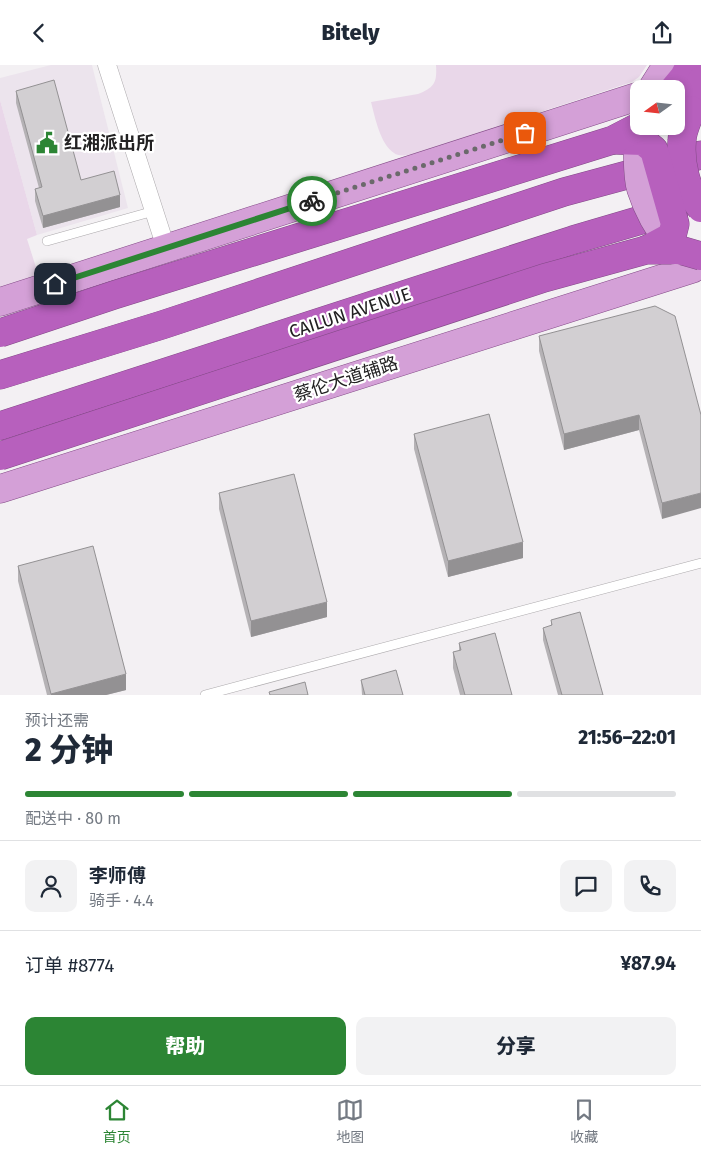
<!DOCTYPE html>
<html lang="zh">
<head>
<meta charset="utf-8">
<style>
  body { margin:0; font-family:"Fira Sans","Noto Sans SC",sans-serif; background:#f2f2f3; color:#1f2937; height:100vh; display:flex; flex-direction:column; font-size:19px; white-space:nowrap }
  * { box-sizing:border-box; margin:0 }
  p { font-size:16px; color:#747a83 }
  .icon { flex:none; width:28px; height:28px; fill:none; stroke:currentColor; stroke-width:2; stroke-linecap:round; stroke-linejoin:round }
  .map { position:relative; height:630px; overflow:hidden }
  .side { display:flex; flex-direction:column; background:#fff; flex:1 }
  .side>* { flex:none }
  .needle { width:32px; rotate:255deg }
  .buttons { position:absolute; left:630px; top:15px; display:grid; gap:10px }
  .buttons a { display:grid; place-items:center; width:55px; height:55px; border-radius:10px; background:#fff; box-shadow:0 2px 8px #0003; font-size:25px }
  .pin { position:absolute; display:grid; place-items:center; width:42px; height:42px; color:#fff; margin:-21px; border-radius:10px; box-shadow:0 2px 8px #0006 }
  .courier { position:absolute; display:grid; place-items:center; width:50px; height:50px; margin:-25px; border:4px solid #2c8534; border-radius:50%; background:#fff; color:#222; box-shadow:0 1px 6px #0007 }
  .overview em { font-style:normal; font-weight:800 }
  .overview div { display:flex; flex-direction:column-reverse }
  .overview { display:flex; align-items:center; justify-content:space-between; height:85px; padding:0 25px }
  h1 { font-size:32px; font-weight:800; line-height:38px }
  .bar { display:grid; grid-template-columns:repeat(4,1fr); gap:8px 5px; align-content:center; height:60px; padding:0 25px }
  .bar i { height:6px; border-radius:4px; background:#e0e1e3 }
  .bar .active { background:#2c8534 }
  .bar p { grid-column:span 4 }
  .line { display:flex; align-items:center; gap:12px; padding:0 25px; border-top:1px solid #e0e1e3 }
  .line div { flex:1 }
  .round { display:grid; place-items:center; flex:none; width:52px; height:52px; border-radius:10px; background:#f2f2f3 }
  .cta { display:flex; gap:10px; margin-top:auto; padding:10px 25px }
  .cta a { flex:1; height:58px; border-radius:10px; background:#2c8534; color:#fff; font-size:20px; font-weight:800; line-height:58px; text-align:center }
  .cta a+a { background:#f2f2f3; color:#1f2937 }
  header { display:flex; justify-content:space-between; align-items:center; height:65px; padding:0 25px; background:#fff; font-size:22px; font-weight:800 }
  .dock { display:flex; justify-content:space-around; align-items:center; height:70px; border-top:1px solid #e0e1e3; background:#fff; font-size:14px; color:#747a83 }
  .dock a { display:grid; justify-items:center; gap:2px }
  .dock .active { color:#2c8534 }
  .map>svg:first-child { display:block }
  .built { fill:#ece4ed }
  .green { fill:#e9d7e9 }
  .lines { fill:none; stroke-linecap:round; stroke-linejoin:round }
  .lane-casing { stroke:#adaaad; stroke-width:10 }
  .street-casing { stroke:#adaaad; stroke-width:19 }
  .primary-casing { stroke:#834a87; stroke-width:29 }
  .highway-casing { stroke:#834a87; stroke-width:29 }
  .lane { stroke:#fff; stroke-width:9 }
  .street { stroke:#fff; stroke-width:18 }
  .primary { stroke:#d4a0d7; stroke-width:28 }
  .highway { stroke:#b760bd; stroke-width:28 }
  .primary-bridge-casing { stroke:#834a87; stroke-width:29; stroke-linecap:butt }
  .highway-bridge-casing { stroke:#834a87; stroke-width:29; stroke-linecap:butt }
  .primary-bridge { stroke:#d4a0d7; stroke-width:28 }
  .highway-bridge { stroke:#b760bd; stroke-width:28 }
  .wall { fill:#b5b2b5 }
  .shaded-wall { fill:#939193 }
  .building { fill:#d2cfd2; stroke:#939193 }
  .done { stroke:#6b696b; stroke-width:5; stroke-dasharray:0 9 }
  .route { stroke:#2c8534; stroke-width:6 }
  .labels { text-anchor:middle; stroke-width:4.5; stroke-linejoin:round; paint-order:stroke }
  .poi-label { font-size:18px; font-weight:bold; fill:#222122; stroke:#fff; text-anchor:start }
  .street-label { font-size:18px; fill:#222122; stroke:#fff }
</style>
</head>
<body>
<header><svg class="icon" aria-label="back" viewBox="0 0 24 24"><path d="M15 5l-7 7 7 7"/></svg>Bitely<svg class="icon" aria-label="share" viewBox="0 0 24 24"><path d="M12 15V3M7 8l5-5 5 5M5 13v7h14v-7"/></svg></header>
<div class="map">
<svg width="701" height="630" viewBox="0 0 701 630">
  <rect width="100%" height="100%" fill="#f3f0f3"/>
  <path class="built" d="M 51,0 L 92,0 L 128,143 L 37,170 L 0,35 L 0,13 Z"/>
  <g class="green">
    <path d="M 436,0 L 647,0 L 639,12 L 632,17 L 413,89 C 407,90 399,92 394,88 C 380,79 375,52 371,37 L 418,29 C 435,22 437,17 436,0 Z"/>
    <path d="M 0,35 L 37,170 L 27,174 L 39,212 L 0,223 Z"/>
  </g>
  <g class="lines">
    <g class="lane-casing">
      <g id="lane">
        <path d="M 47,176 L 154,146"/>
        <path d="M 205,630 L 701,498"/>
      </g>
    </g>
    <g class="street-casing">
      <path id="street" d="M 107,0 L 166,183"/>
    </g>
    <g class="primary-casing">
      <g id="primary">
        <path d="M 652,24 L 667,0"/>
        <path d="M 0,237 L 639,31"/>
        <path d="M 0,424 L 692,204"/>
      </g>
    </g>
    <g class="highway-casing">
      <g id="highway">
        <path d="M 674,24 L 684,12 L 690,0"/>
        <path d="M 676,44 L 698,34 L 701,16"/>
        <path d="M 0,310 L 162,260 L 564,127 L 701,90"/>
        <path d="M 0,361 L 573,175 L 675,145"/>
      </g>
    </g>
    <use href="#lane" class="lane"/>
    <use href="#street" class="street"/>
    <use href="#primary" class="primary"/>
    <use href="#highway" class="highway"/>
    <g class="primary-bridge-casing">
      <path id="primary-bridge" d="M 639,61 C 637,75 637,111 641,124 C 648,146 661,168 676,186"/>
    </g>
    <g class="highway-bridge-casing">
      <g id="highway-bridge">
        <path d="M 691,45 C 688,55 682,66 682,76 C 680,98 686,125 701,143"/>
        <path d="M 613,75 L 643,76 L 654,85 L 675,159 L 672,171 L 646,185"/>
        <path d="M 0,268 L 114,230 L 613,75 L 640,61"/>
        <path d="M 0,391 L 544,213 L 646,185 L 680,185 L 701,191"/>
      </g>
    </g>
    <use href="#primary-bridge" class="primary-bridge"/>
    <use href="#highway-bridge" class="highway-bridge"/>
  </g>
  <g class="wall">
    <path d="M 16,26 L 81,115 L 120,142 L 43,163 L 35,136 L 35,124 L 39,123 L 16,38 Z"/>
    <path d="M 675,251 L 662,454 L 639,365 L 564,385 L 539,286 L 539,271 Z"/>
    <path d="M 414,369 L 523,493 L 448,512 L 414,384 Z"/>
    <path d="M 219,428 L 327,552 L 251,572 L 219,444 Z"/>
    <path d="M 18,501 L 126,625 L 106,630 L 47,630 L 18,516 Z"/>
    <path d="M 551,555 L 603,630 L 558,630 L 543,575 L 543,563 L 551,561 Z"/>
    <path d="M 459,578 L 512,630 L 460,630 L 453,603 L 453,587 L 459,586 Z"/>
    <path d="M 361,615 L 403,630 L 362,630 Z"/>
  </g>
  <g class="shaded-wall">
    <path d="M 120,130 L 120,142 L 43,163 L 43,151 Z"/>
    <path d="M 639,350 L 639,365 L 564,385 L 564,369 Z"/>
    <path d="M 701,428 L 701,443 L 662,454 L 662,438 Z"/>
    <path d="M 523,477 L 523,493 L 448,512 L 448,496 Z"/>
    <path d="M 327,537 L 327,552 L 251,572 L 251,556 Z"/>
    <path d="M 126,609 L 126,625 L 106,630 L 51,630 L 51,629 Z"/>
  </g>
  <g class="building">
    <path d="M 54,15 L 81,115 L 114,106 L 120,130 L 43,151 L 35,124 L 42,122 L 16,26 Z"/>
    <path d="M 655,241 L 675,251 L 701,350 L 701,428 L 662,438 L 639,350 L 564,369 L 539,271 Z"/>
    <path d="M 489,349 L 523,477 L 448,496 L 414,369 Z"/>
    <path d="M 294,409 L 327,537 L 251,556 L 219,428 Z"/>
    <path d="M 93,481 L 126,609 L 51,629 L 18,501 Z"/>
    <path d="M 580,547 L 603,630 L 562,630 L 543,563 L 552,560 L 551,555 Z"/>
    <path d="M 495,568 L 512,630 L 465,630 L 453,587 L 461,585 L 459,578 Z"/>
    <path d="M 396,605 L 403,630 L 365,630 L 361,615 Z"/>
    <path d="M 305,617 L 308,630 L 270,630 L 269,627 Z"/>
  </g>
  <g class="lines">
    <path class="done" d="M 312,136 L 525,68"/>
    <path class="route" d="M 55,219 L 312,136"/>
  </g>
  <defs>
    <g id="civic-bare" transform="scale(1.725)"><path d="M-.6-6.5H3V-4.5H.6V-3L4-1V1h2V6H-6V1h2V-1L-.6-3ZM-1.2 2.5V6h2.4V2.5Z" fill="#2c8534" stroke="#fff" stroke-width="2.5" paint-order="stroke"/></g>
  </defs>
  <g fill-rule="evenodd">
    <use href="#civic-bare" x="47" y="78"/>
  </g>
  <g class="labels">
    <g class="poi-label">
      <text x="64" y="84">红湘派出所</text>
    </g>
    <g class="street-label">
      <text transform="translate(350 248) rotate(-18)" y="6">CAILUN AVENUE</text>
      <text transform="translate(346 314) rotate(-18)" y="6">蔡伦大道辅路</text>
    </g>
  </g>
</svg>
<div class="buttons">
<a><svg class="needle" viewBox="-14 -14 28 28"><path d="M0-13l5 13h-10z" fill="#e53935"/><path d="M0 13l5-13h-10z" fill="#747a83"/></svg></a>
</div>
<div class="pin" style="left:525px;top:68px;background:#ea580c"><svg class="icon" aria-label="bag" viewBox="0 0 24 24"><path d="M5 8h14l-1 12H6zM9 8a3 3 0 0 1 6 0"/></svg></div>
<div class="pin" style="left:55px;top:219px;background:#1f2937"><svg class="icon" aria-label="home" viewBox="0 0 24 24"><path d="M3 11l9-7 9 7M6 9v11h12V9"/></svg></div>
<div class="courier" style="left:312px;top:136px"><svg class="icon" aria-label="bike" viewBox="0 0 24 24"><circle cx="6" cy="16" r="4"/><circle cx="18" cy="16" r="4"/><path d="M6 16l4-8h5l3 8M10 8l3 8H6M13 5h3"/></svg></div>
</div>
<section class="side">
<div class="overview"><div><h1>2 分钟</h1><p>预计还需</p></div><em>21:56–22:01</em></div>
<div class="bar"><i class="active"></i><i class="active"></i><i class="active"></i><i></i><p>配送中 · 80 m</p></div>
<div class="line" style="height:90px"><a class="round"><svg class="icon" aria-label="person" viewBox="0 0 24 24"><circle cx="12" cy="8" r="4"/><path d="M4 21q1-7 8-7t8 7"/></svg></a><div><b>李师傅</b><p>骑手 · 4.4</p></div><a class="round"><svg class="icon" aria-label="chat" viewBox="0 0 24 24"><path d="M4 5h16v11H9l-5 4z"/></svg></a><a class="round"><svg class="icon" aria-label="phone" viewBox="0 0 24 24"><path d="M5 4h4l2 5-3 2q2 4 5 5l2-3 5 2v4C11 20 4 13 5 4z"/></svg></a></div>
<div class="line" style="height:65px"><div>订单 #8774</div><b>¥87.94</b></div>
<div class="cta"><a>帮助</a><a>分享</a></div>
</section>
<nav class="dock">
<a class="active"><svg class="icon" aria-label="home" viewBox="0 0 24 24"><path d="M3 11l9-7 9 7M6 9v11h12V9"/></svg>首页</a>
<a><svg class="icon" aria-label="map" viewBox="0 0 24 24"><path d="M3 6l6-2 6 2 6-2v14l-6 2-6-2-6 2zM9 4v14M15 6v14"/></svg>地图</a>
<a><svg class="icon" aria-label="saved" viewBox="0 0 24 24"><path d="M7 4h10v16l-5-4-5 4z"/></svg>收藏</a>
</nav>
</body>
</html>
